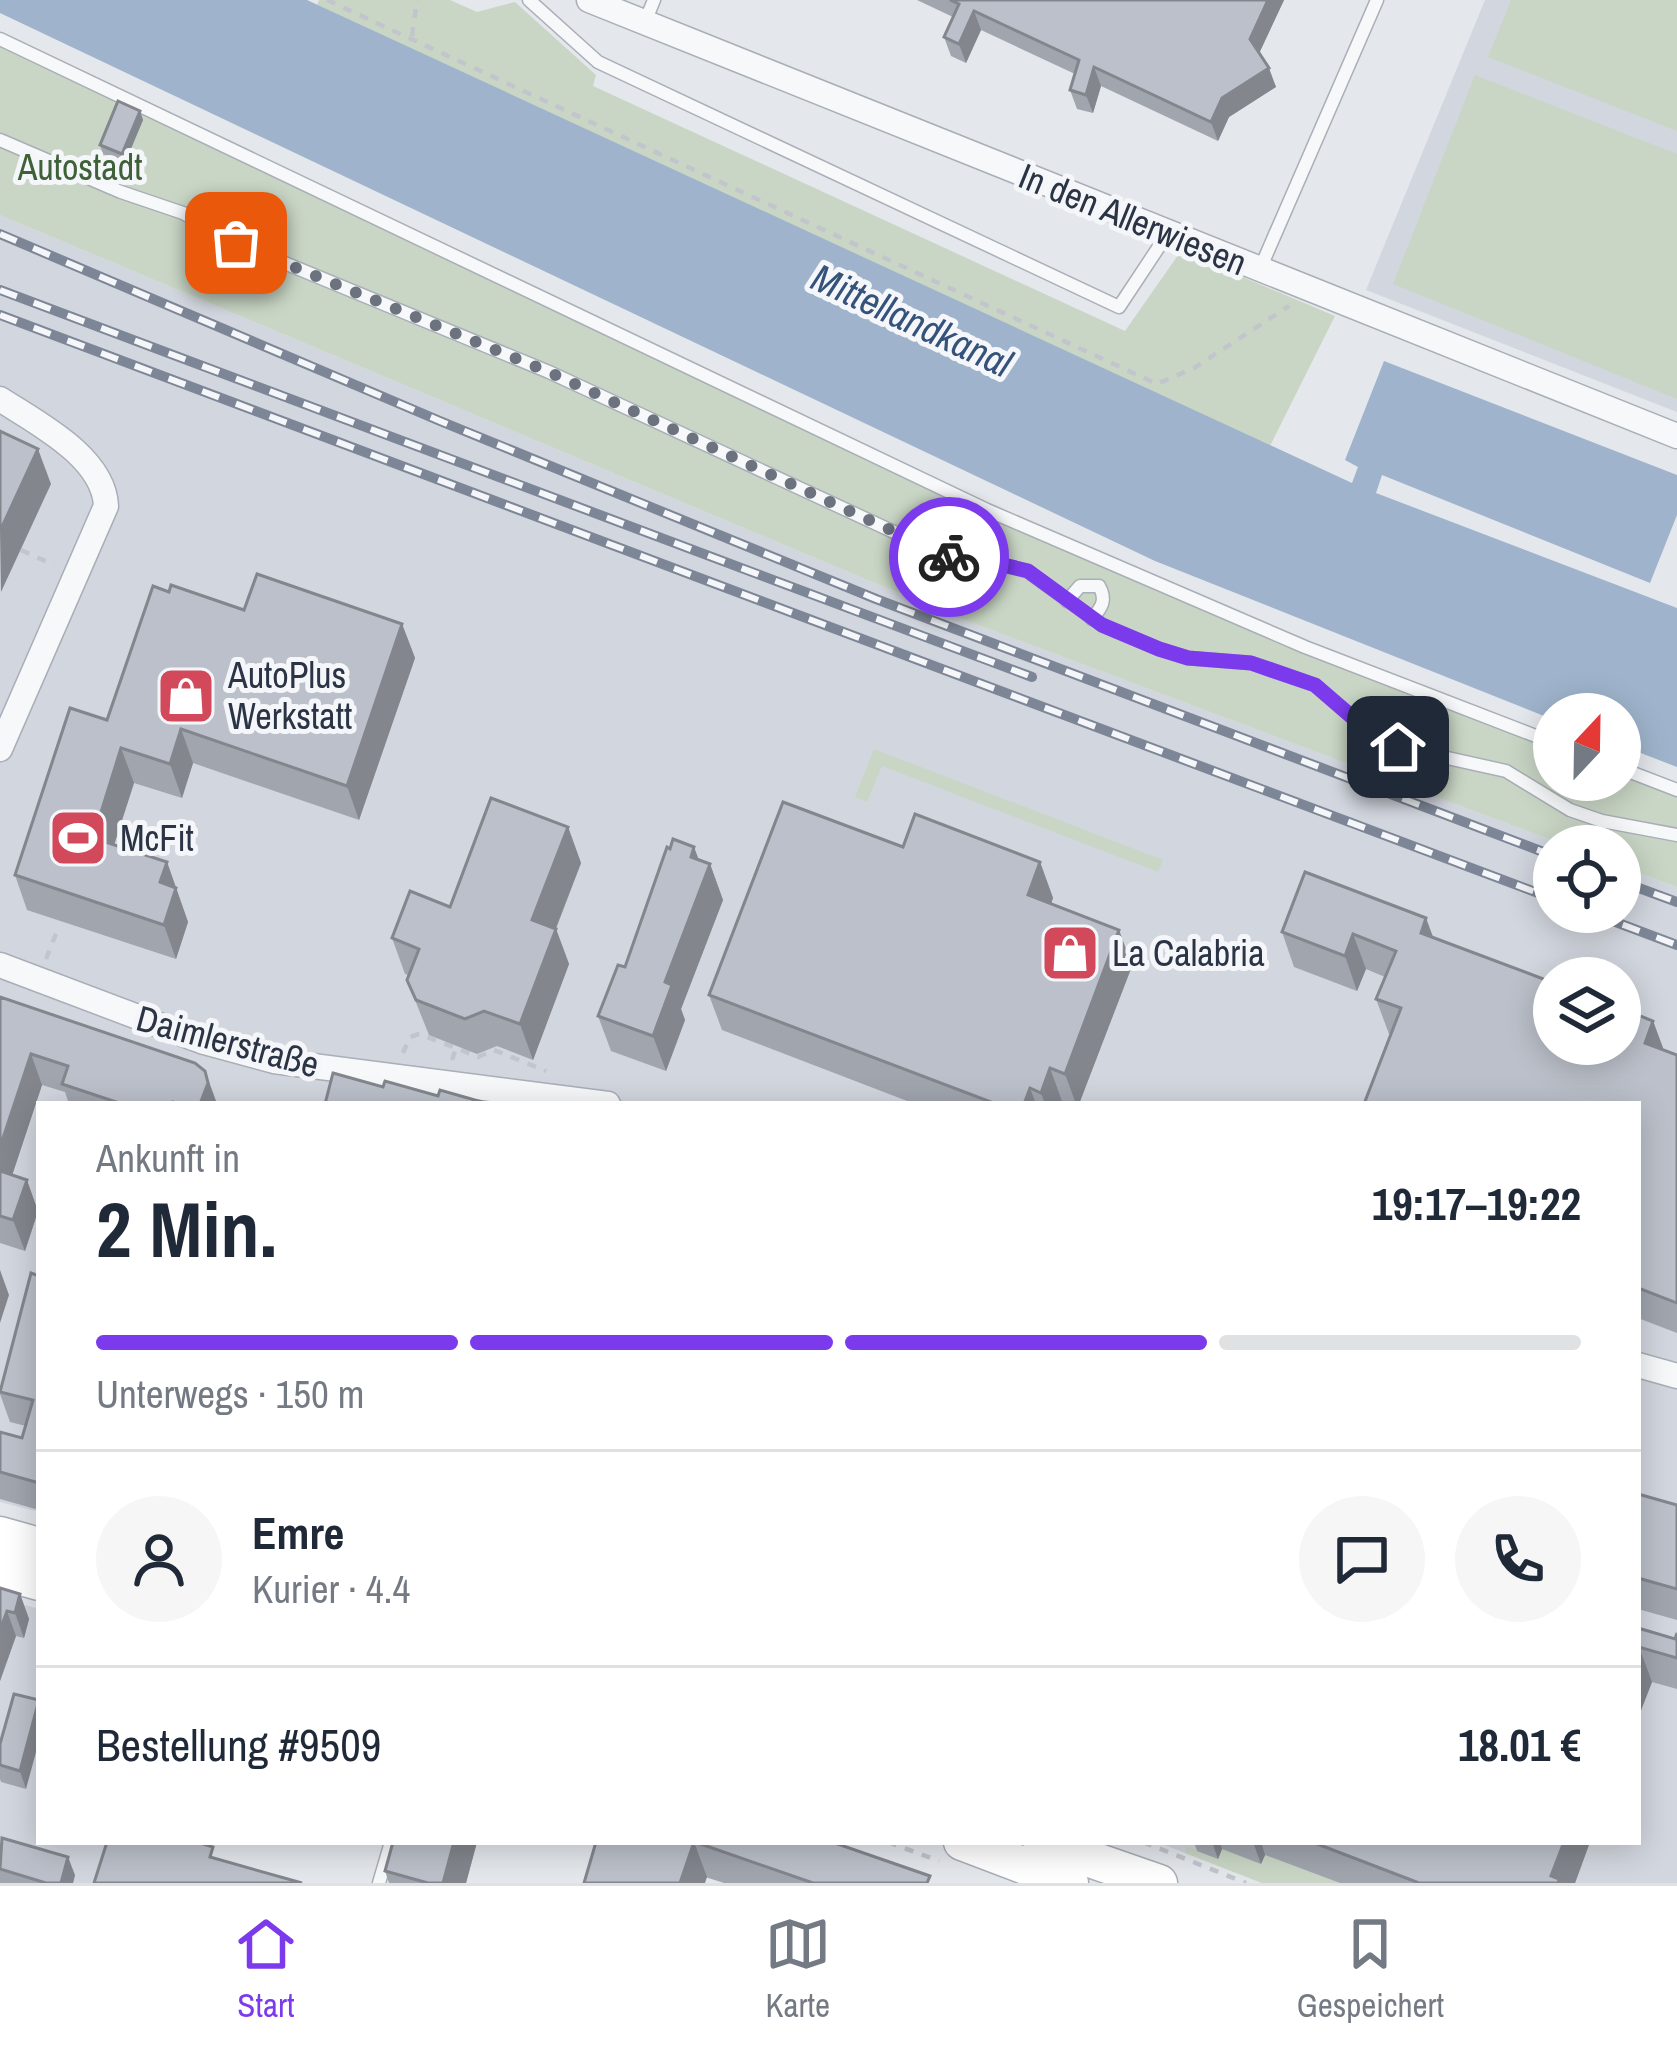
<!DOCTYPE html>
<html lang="de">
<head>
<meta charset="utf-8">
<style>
  body { margin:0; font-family:"Archivo Narrow",sans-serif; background:#f6f6f7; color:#1f2937; height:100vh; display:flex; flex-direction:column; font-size:45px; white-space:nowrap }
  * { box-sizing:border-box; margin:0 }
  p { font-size:39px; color:#747a83 }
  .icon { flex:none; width:66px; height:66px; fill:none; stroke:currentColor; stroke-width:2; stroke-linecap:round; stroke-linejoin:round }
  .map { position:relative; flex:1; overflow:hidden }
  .details { position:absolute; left:36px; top:1101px; width:1605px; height:744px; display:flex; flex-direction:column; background:#fff; border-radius:0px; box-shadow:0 6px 30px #0003 }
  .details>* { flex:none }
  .needle { width:78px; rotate:22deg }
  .controls { position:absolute; left:1533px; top:693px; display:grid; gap:24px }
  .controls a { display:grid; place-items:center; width:108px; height:108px; border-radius:50%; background:#fff; box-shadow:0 6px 30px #0003; font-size:60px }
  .pin { position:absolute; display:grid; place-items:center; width:102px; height:102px; color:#fff; margin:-51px; border-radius:24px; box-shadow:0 6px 18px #0006 }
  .courier { position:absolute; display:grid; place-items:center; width:120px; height:120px; margin:-60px; border:9px solid #7c3aed; border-radius:50%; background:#fff; color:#222; box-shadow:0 3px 15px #0007 }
  .summary em { font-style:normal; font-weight:700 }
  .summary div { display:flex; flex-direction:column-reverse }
  .summary { display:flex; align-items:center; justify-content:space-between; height:204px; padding:0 60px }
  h1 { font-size:78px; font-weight:700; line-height:90px }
  .bar { display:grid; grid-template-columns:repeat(4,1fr); gap:18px 12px; align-content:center; height:144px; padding:0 60px }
  .bar i { height:15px; border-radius:9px; background:#e0e1e3 }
  .bar .selected { background:#7c3aed }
  .bar p { grid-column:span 4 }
  .line { display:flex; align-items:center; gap:30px; padding:0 60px; border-top:3px solid #e0e1e3 }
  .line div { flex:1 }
  .round { display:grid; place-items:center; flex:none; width:126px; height:126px; border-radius:63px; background:#f6f6f7 }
  .tabs { display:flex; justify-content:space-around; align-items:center; height:168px; border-top:3px solid #e0e1e3; background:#fff; font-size:33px; color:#747a83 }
  .tabs a { display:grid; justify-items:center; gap:6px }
  .tabs .selected { color:#7c3aed }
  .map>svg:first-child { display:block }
  .built { fill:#d2d6de; fill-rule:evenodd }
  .green { fill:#c9d6c5 }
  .water { fill:#9fb4cc }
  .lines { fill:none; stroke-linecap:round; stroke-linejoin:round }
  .lane-casing { stroke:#a9aeb7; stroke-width:15 }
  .street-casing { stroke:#a9aeb7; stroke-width:27 }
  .secondary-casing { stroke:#a9aeb7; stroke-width:39 }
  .path { stroke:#c2c5cb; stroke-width:4.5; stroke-dasharray:9 9; stroke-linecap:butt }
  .lane { stroke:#f7f8fa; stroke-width:12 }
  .street { stroke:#f7f8fa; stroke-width:24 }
  .secondary { stroke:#fff; stroke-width:36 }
  .rail-casing { stroke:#7d8696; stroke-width:10 }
  .rail { stroke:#f4f6f9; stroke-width:6; stroke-dasharray:18; stroke-linecap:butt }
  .wall { fill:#a1a5ae }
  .shaded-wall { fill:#83868d }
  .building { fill:#bbc0ca; stroke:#83868d; stroke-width:3 }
  .done { stroke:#6c737f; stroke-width:12; stroke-dasharray:0 21.6 }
  .route { stroke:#7c3aed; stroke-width:15 }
  .labels { text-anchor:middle; stroke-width:10; stroke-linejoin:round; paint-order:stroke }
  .park-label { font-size:36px; fill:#3f6138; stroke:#f4f6f9 }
  .street-label { font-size:36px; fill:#2b3445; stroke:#f4f6f9 }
  .poi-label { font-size:36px; fill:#2b3445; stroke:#f4f6f9; text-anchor:start }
  .water-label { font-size:39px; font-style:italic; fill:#34527a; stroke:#f4f6f9 }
</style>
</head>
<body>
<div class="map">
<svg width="1677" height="1883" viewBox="0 0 1677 1883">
  <rect width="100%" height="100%" fill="#e4e7ec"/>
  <g class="built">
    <path d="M 1485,0 L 1677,0 L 1677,412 L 1366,290 Z"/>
    <path d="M 0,215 L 946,613 L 1567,846 L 1554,846 L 1554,912 L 1620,912 L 1620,866 L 1677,887 L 1677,1883 L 1262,1883 L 1157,1842 L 1638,1842 L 1638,1104 L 39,1104 L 39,1512 L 0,1502 ZM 1554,978 L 1620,978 L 1620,1044 L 1554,1044 Z"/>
    <path d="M 0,1598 L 39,1609 L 39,1842 L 109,1842 L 99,1883 L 0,1883 Z"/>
  </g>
  <g class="green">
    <path d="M 319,0 L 450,0 L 477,12 L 515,2 L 596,75 L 593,86 L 1125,331 L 1181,251 L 1335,316 L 1269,448 L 317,5 Z"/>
    <path d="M 1511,0 L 1677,0 L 1677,131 L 1488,57 Z"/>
    <path d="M 0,46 L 985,516 L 1302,653 L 1554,750 L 1554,780 L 1620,780 L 1620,775 L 1677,797 L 1677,887 L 1620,866 L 1620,846 L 1567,846 L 946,613 L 0,215 Z"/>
    <path d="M 1475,75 L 1677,154 L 1677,399 L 1393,284 Z"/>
    <path d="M 874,749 L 1163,860 L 1158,872 L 882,766 L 867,802 L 855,797 Z"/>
    <path d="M 1187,1847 L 1218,1858 L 1222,1849 L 1265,1855 L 1340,1883 L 1262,1883 L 1185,1853 Z"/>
  </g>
  <path class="water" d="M 0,0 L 307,0 L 1352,483 L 1358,467 L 1345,460 L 1384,361 L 1677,475 L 1677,515 L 1650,583 L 1382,475 L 1376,493 L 1677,608 L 1677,767 L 1620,745 L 1620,714 L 1554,714 L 1554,720 L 1155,561 L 0,13 Z"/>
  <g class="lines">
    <g class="lane-casing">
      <g id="lane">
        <path d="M 529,0 L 598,62 L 1119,307 L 1168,233"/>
        <path d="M 645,22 L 654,0"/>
        <path d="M 0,39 L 987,510 L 1305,647 L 1554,743"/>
        <path d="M 0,140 L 121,192 L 183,213 L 236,243 L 549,372 L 963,564 L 999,564 L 1027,571 L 1102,625 L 1159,649 L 1188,658 L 1251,663 L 1315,685 L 1366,729 L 1398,747 L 1506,771 L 1570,810 L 1602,821 L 1677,835"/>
        <path d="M 1260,269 L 1377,0"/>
        <path d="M 1067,601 L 1080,586 L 1099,586 C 1107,600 1102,607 1092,619"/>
        <path d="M 1620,768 L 1677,790"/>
        <path d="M 379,1883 L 391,1842"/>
      </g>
    </g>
    <g class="street-casing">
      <g id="street">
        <path d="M 589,0 L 1677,436"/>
        <path d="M 0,399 C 37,423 104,457 106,506 L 0,749"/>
        <path d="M 0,965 L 204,1042 L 274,1061 L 608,1104"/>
        <path d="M 1638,1365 L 1677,1376"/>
      </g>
    </g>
    <g class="secondary-casing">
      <g id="secondary">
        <path d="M 0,1535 L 39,1546"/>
        <path d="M 0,1571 L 39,1582"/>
        <path d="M 962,1842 L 1070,1883"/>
        <path d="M 1041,1842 L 1159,1883"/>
      </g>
    </g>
    <g class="path">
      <path d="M 327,0 L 1157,384 L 1194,368 L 1289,306"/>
      <path d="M 412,36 L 417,0"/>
      <path d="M 21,550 L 54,565"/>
      <path d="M 46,959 L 57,931"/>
      <path d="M 403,1053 L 410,1037 L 419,1034 L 456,1048"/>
      <path d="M 452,1060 L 456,1048 L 478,1057 L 494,1050 L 546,1071"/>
      <path d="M 888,1842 L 939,1861"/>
      <path d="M 1143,1842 L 1246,1883"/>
    </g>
    <use href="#lane" class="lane"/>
    <use href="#street" class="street"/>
    <use href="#secondary" class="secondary"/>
    <g class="rail-casing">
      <g id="rail">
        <path d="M 0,234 L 440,421 L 876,599 L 1554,856"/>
        <path d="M 0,290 L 1032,677"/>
        <path d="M 0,315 L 1554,899"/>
        <path d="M 1620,881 L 1677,902"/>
        <path d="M 1589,912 L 1677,945"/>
      </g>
    </g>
    <use href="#rail" class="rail"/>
  </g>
  <g class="wall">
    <path d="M 917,0 L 1284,0 L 1259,53 L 1276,87 L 1229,117 L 1218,141 L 1101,86 L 1093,113 L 1077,109 L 1070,90 L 1075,74 L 981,30 L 966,63 L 951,56 L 944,37 L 953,17 Z"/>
    <path d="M 140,111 L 143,120 L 125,163 L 103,154 L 100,145 Z"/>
    <path d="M 169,592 L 244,610 L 402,624 L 415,658 L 359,820 L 193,763 L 182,798 L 134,783 L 114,845 L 167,862 L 188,922 L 176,959 L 27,910 L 15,875 L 107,720 Z"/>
    <path d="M 568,827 L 581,863 L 556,929 L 569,964 L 533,1060 L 497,1046 L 477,1054 L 429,1035 L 407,980 L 409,975 L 405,974 L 392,938 L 450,907 Z"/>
    <path d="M 903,847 L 1040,862 L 1053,898 L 1051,904 L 1119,930 L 1132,966 L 1079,1104 L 915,1104 L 722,1030 L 709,995 Z"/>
    <path d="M 699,860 L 710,864 L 723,900 L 681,1009 L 685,1020 L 666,1071 L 611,1051 L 598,1016 Z"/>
    <path d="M 1282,932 L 1433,938 L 1653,1021 L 1664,1051 L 1677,1055 L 1677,1333 L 1638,1318 L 1638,1104 L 1389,1034 L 1376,999 L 1385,977 L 1366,969 L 1357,991 L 1294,967 Z"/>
    <path d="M 0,997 L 205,1071 L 217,1104 L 69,1104 L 65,1092 L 42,1085 L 12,1175 L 38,1211 L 25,1251 L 0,1243 Z"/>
    <path d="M 39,1276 L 39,1510 L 0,1499 L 0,1432 L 22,1438 L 26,1426 L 10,1422 L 0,1394 L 0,1388 Z"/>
    <path d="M 1638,1494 L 1677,1505 L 1677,1620 L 1638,1609 Z"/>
    <path d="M 0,1588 L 20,1594 L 29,1619 L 24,1638 L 16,1636 L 0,1681 Z"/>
    <path d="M 1638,1628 L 1675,1639 L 1677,1633 L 1677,1689 L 1652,1682 L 1638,1718 Z"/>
    <path d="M 14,1694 L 26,1789 L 1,1782 L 0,1779 L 0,1744 Z"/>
    <path d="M 477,1842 L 466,1883 L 389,1883 L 385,1871 Z"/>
    <path d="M 596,1842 L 832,1842 L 927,1883 L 724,1883 Z"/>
    <path d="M 1194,1842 L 1590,1842 L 1575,1883 L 1340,1883 L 1265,1855 L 1261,1864 L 1222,1849 L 1218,1859 L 1197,1851 Z"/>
    <path d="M 0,1843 L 75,1875 L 73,1883 L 0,1883 Z"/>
  </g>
  <g class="shaded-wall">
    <path d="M 1268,0 L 1284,0 L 1257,58 L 1250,39 Z"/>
    <path d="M 974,11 L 981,30 L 966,63 L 959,44 Z"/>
    <path d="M 1094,67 L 1101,86 L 1093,113 L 1086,95 Z"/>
    <path d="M 1269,68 L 1276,87 L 1229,117 L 1218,141 L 1211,122 L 1222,98 Z"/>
    <path d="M 140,111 L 143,120 L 125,163 L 122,154 Z"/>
    <path d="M 38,449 L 51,484 L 1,592 L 0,531 Z"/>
    <path d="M 402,624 L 415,658 L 359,820 L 347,786 Z"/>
    <path d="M 181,729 L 193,763 L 182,798 L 170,764 Z"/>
    <path d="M 121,748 L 134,783 L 105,873 L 93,838 Z"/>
    <path d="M 568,827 L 581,863 L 545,956 L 532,920 Z"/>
    <path d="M 694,847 L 705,876 L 710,864 L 723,900 L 681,1009 L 685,1020 L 666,1071 L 653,1036 L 691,857 Z"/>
    <path d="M 167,862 L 188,922 L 176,959 L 164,925 L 160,882 Z"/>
    <path d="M 1040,862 L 1053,898 L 1041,931 L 1028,895 Z"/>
    <path d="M 1426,918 L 1439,953 L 1421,933 Z"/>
    <path d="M 556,929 L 569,964 L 533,1060 L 520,1024 Z"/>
    <path d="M 1119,930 L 1132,966 L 1079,1104 L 1076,1104 L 1065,1074 Z"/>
    <path d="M 1353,934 L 1366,969 L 1357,991 L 1345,956 Z"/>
    <path d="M 1653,1021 L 1666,1056 L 1645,1043 Z"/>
    <path d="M 31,1054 L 42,1085 L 4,1200 L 0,1189 L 0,1147 Z"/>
    <path d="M 1050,1068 L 1063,1104 L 1045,1104 L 1041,1093 Z"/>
    <path d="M 205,1071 L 217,1104 L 200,1104 Z"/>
    <path d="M 1030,1088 L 1036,1104 L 1024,1104 Z"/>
    <path d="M 27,1180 L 38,1211 L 25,1251 L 13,1220 Z"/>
    <path d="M 0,1270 L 9,1295 L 0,1323 Z"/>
    <path d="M 20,1594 L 29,1619 L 24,1638 L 15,1613 Z"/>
    <path d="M 7,1611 L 16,1636 L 0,1681 L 0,1630 Z"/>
    <path d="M 1639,1647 L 1652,1682 L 1638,1718 L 1638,1650 Z"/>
    <path d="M 39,1700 L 39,1741 L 26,1789 L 20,1771 Z"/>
    <path d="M 454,1842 L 477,1842 L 466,1883 L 443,1883 Z"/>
    <path d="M 694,1842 L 707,1877 L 705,1883 L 680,1883 Z"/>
    <path d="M 1212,1842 L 1220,1842 L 1222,1849 L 1218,1859 Z"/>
    <path d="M 1253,1842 L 1261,1842 L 1265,1855 L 1261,1864 Z"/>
    <path d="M 1564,1842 L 1590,1842 L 1575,1883 L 1554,1883 L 1551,1876 Z"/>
    <path d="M 68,1857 L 75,1875 L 73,1883 L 61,1883 Z"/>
  </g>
  <g class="building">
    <path d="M 950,0 L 1268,0 L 1250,39 L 1269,68 L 1222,98 L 1211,122 L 1094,67 L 1086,95 L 1070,90 L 1079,60 L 974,11 L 959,44 L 944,37 L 959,4 Z"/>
    <path d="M 118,101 L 140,111 L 122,154 L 100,145 Z"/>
    <path d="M 0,431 L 38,449 L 0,531 Z"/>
    <path d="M 257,574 L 402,624 L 347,786 L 181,729 L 170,764 L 121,748 L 93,838 L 167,862 L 160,882 L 176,888 L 164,925 L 15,875 L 70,708 L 107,720 L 153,586 L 169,592 L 171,585 L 244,610 Z"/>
    <path d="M 491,798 L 568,827 L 532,920 L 556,929 L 520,1024 L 484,1011 L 465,1019 L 416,1000 L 407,980 L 419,949 L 392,938 L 410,891 L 450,907 Z"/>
    <path d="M 783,802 L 903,847 L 915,814 L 1040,862 L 1028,895 L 1119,930 L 1065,1074 L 1050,1068 L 1041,1093 L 1030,1088 L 1024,1104 L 996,1104 L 709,995 Z"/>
    <path d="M 673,839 L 694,847 L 691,857 L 710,864 L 665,982 L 672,985 L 653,1036 L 598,1016 L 618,965 L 625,967 L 667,847 L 670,849 Z"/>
    <path d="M 1305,872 L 1426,918 L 1421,933 L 1554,983 L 1554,1044 L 1620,1044 L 1620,1008 L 1653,1021 L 1645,1043 L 1677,1055 L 1677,1303 L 1638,1288 L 1638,1104 L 1364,1104 L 1401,1008 L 1376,999 L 1396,951 L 1353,934 L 1345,956 L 1282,932 Z"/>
    <path d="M 0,997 L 195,1063 L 205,1071 L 208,1083 L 200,1104 L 179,1104 L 173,1102 L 172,1104 L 122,1104 L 62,1084 L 68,1066 L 31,1054 L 0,1147 Z"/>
    <path d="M 333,1073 L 383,1087 L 385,1081 L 438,1096 L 440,1090 L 489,1104 L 325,1104 Z"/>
    <path d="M 0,1171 L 27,1180 L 13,1220 L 0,1216 Z"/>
    <path d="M 31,1273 L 39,1276 L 39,1483 L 0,1472 L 0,1432 L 22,1438 L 33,1400 L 0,1392 Z"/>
    <path d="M 1638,1494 L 1677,1505 L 1677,1589 L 1638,1578 Z"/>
    <path d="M 0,1588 L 20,1594 L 15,1613 L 7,1611 L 0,1630 Z"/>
    <path d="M 1638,1628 L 1675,1639 L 1677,1633 L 1677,1658 L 1639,1647 L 1638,1650 Z"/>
    <path d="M 14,1694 L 39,1700 L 20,1771 L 0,1765 L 0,1744 Z"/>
    <path d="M 2,1838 L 68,1857 L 61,1883 L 46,1883 L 0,1869 Z"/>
    <path d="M 107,1842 L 197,1842 L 213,1847 L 210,1857 L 302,1883 L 94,1883 Z"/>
    <path d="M 393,1842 L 454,1842 L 443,1883 L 428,1883 L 385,1871 Z"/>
    <path d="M 596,1842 L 694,1842 L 680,1883 L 584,1883 Z"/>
    <path d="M 695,1842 L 832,1842 L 930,1876 L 927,1883 L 813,1883 Z"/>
    <path d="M 1312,1842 L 1564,1842 L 1551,1876 L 1559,1879 L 1558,1883 L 1419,1883 Z"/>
  </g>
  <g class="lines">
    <path class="done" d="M 236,243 L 549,372 L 949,557"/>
    <path class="route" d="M 949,557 L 963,563 L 999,564 L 1028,571 L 1102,625 L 1159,649 L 1188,658 L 1251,663 L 1315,685 L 1366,729 L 1398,747"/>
  </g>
  <defs>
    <g id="shop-square" transform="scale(3)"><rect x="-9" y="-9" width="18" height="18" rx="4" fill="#d1495b" stroke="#f4f6f9"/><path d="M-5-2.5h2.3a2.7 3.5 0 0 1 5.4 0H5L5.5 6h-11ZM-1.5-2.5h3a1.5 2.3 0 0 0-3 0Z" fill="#fff"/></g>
    <g id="stadium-square" transform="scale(3)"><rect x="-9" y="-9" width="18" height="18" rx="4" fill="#d1495b" stroke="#f4f6f9"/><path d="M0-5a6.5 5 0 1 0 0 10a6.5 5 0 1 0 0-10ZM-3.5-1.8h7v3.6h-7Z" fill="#fff"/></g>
  </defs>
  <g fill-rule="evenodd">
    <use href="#shop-square" x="186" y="696"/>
    <use href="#stadium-square" x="78" y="838"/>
    <use href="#shop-square" x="1070" y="953"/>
  </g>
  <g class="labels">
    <g class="park-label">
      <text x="80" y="180">Autostadt</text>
    </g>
    <g class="street-label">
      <text transform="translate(1133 219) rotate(22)" y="13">In den Allerwiesen</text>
      <text transform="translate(228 1041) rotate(15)" y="13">Daimlerstraße</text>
    </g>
    <g class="poi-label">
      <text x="228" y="688">AutoPlus<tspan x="228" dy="41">Werkstatt</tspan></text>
      <text x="120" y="851">McFit</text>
      <text x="1112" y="966">La Calabria</text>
    </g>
    <g class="water-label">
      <text transform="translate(912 320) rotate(25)" y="14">Mittellandkanal</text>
    </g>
  </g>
</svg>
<div class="controls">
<a><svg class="needle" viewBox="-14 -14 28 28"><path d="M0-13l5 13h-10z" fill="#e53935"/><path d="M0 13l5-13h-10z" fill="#747a83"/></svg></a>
<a><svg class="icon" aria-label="locate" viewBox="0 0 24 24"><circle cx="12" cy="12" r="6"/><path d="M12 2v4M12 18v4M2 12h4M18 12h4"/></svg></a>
<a><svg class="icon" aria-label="layers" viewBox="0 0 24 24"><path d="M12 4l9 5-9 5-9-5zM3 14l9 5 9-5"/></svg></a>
</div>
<div class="pin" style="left:236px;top:243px;background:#ea580c"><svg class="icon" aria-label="bag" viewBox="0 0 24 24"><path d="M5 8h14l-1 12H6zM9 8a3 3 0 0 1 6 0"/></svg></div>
<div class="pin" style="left:1398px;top:747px;background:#1f2937"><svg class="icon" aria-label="home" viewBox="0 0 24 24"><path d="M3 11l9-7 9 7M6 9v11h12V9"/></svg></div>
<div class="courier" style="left:949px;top:557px"><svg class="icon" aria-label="bike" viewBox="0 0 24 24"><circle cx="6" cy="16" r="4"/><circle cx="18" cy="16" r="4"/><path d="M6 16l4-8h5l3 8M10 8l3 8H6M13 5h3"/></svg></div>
<section class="details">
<div class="summary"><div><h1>2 Min.</h1><p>Ankunft in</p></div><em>19:17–19:22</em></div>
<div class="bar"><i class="selected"></i><i class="selected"></i><i class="selected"></i><i></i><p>Unterwegs · 150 m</p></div>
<div class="line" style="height:216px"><a class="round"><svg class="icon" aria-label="person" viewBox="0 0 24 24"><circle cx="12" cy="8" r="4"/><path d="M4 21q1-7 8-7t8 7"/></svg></a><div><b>Emre</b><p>Kurier · 4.4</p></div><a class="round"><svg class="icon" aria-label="chat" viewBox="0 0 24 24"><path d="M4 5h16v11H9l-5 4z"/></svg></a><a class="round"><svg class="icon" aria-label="phone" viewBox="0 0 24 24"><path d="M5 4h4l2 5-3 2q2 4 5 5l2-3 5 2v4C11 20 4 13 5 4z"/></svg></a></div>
<div class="line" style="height:156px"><div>Bestellung #9509</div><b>18.01 €</b></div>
</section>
</div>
<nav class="tabs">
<a class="selected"><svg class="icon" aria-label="home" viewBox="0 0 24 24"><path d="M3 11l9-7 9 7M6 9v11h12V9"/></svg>Start</a>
<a><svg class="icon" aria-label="map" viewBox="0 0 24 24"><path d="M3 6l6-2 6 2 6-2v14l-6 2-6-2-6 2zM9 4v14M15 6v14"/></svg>Karte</a>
<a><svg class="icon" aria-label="saved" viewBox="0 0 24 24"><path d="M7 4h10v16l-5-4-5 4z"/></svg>Gespeichert</a>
</nav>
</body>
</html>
